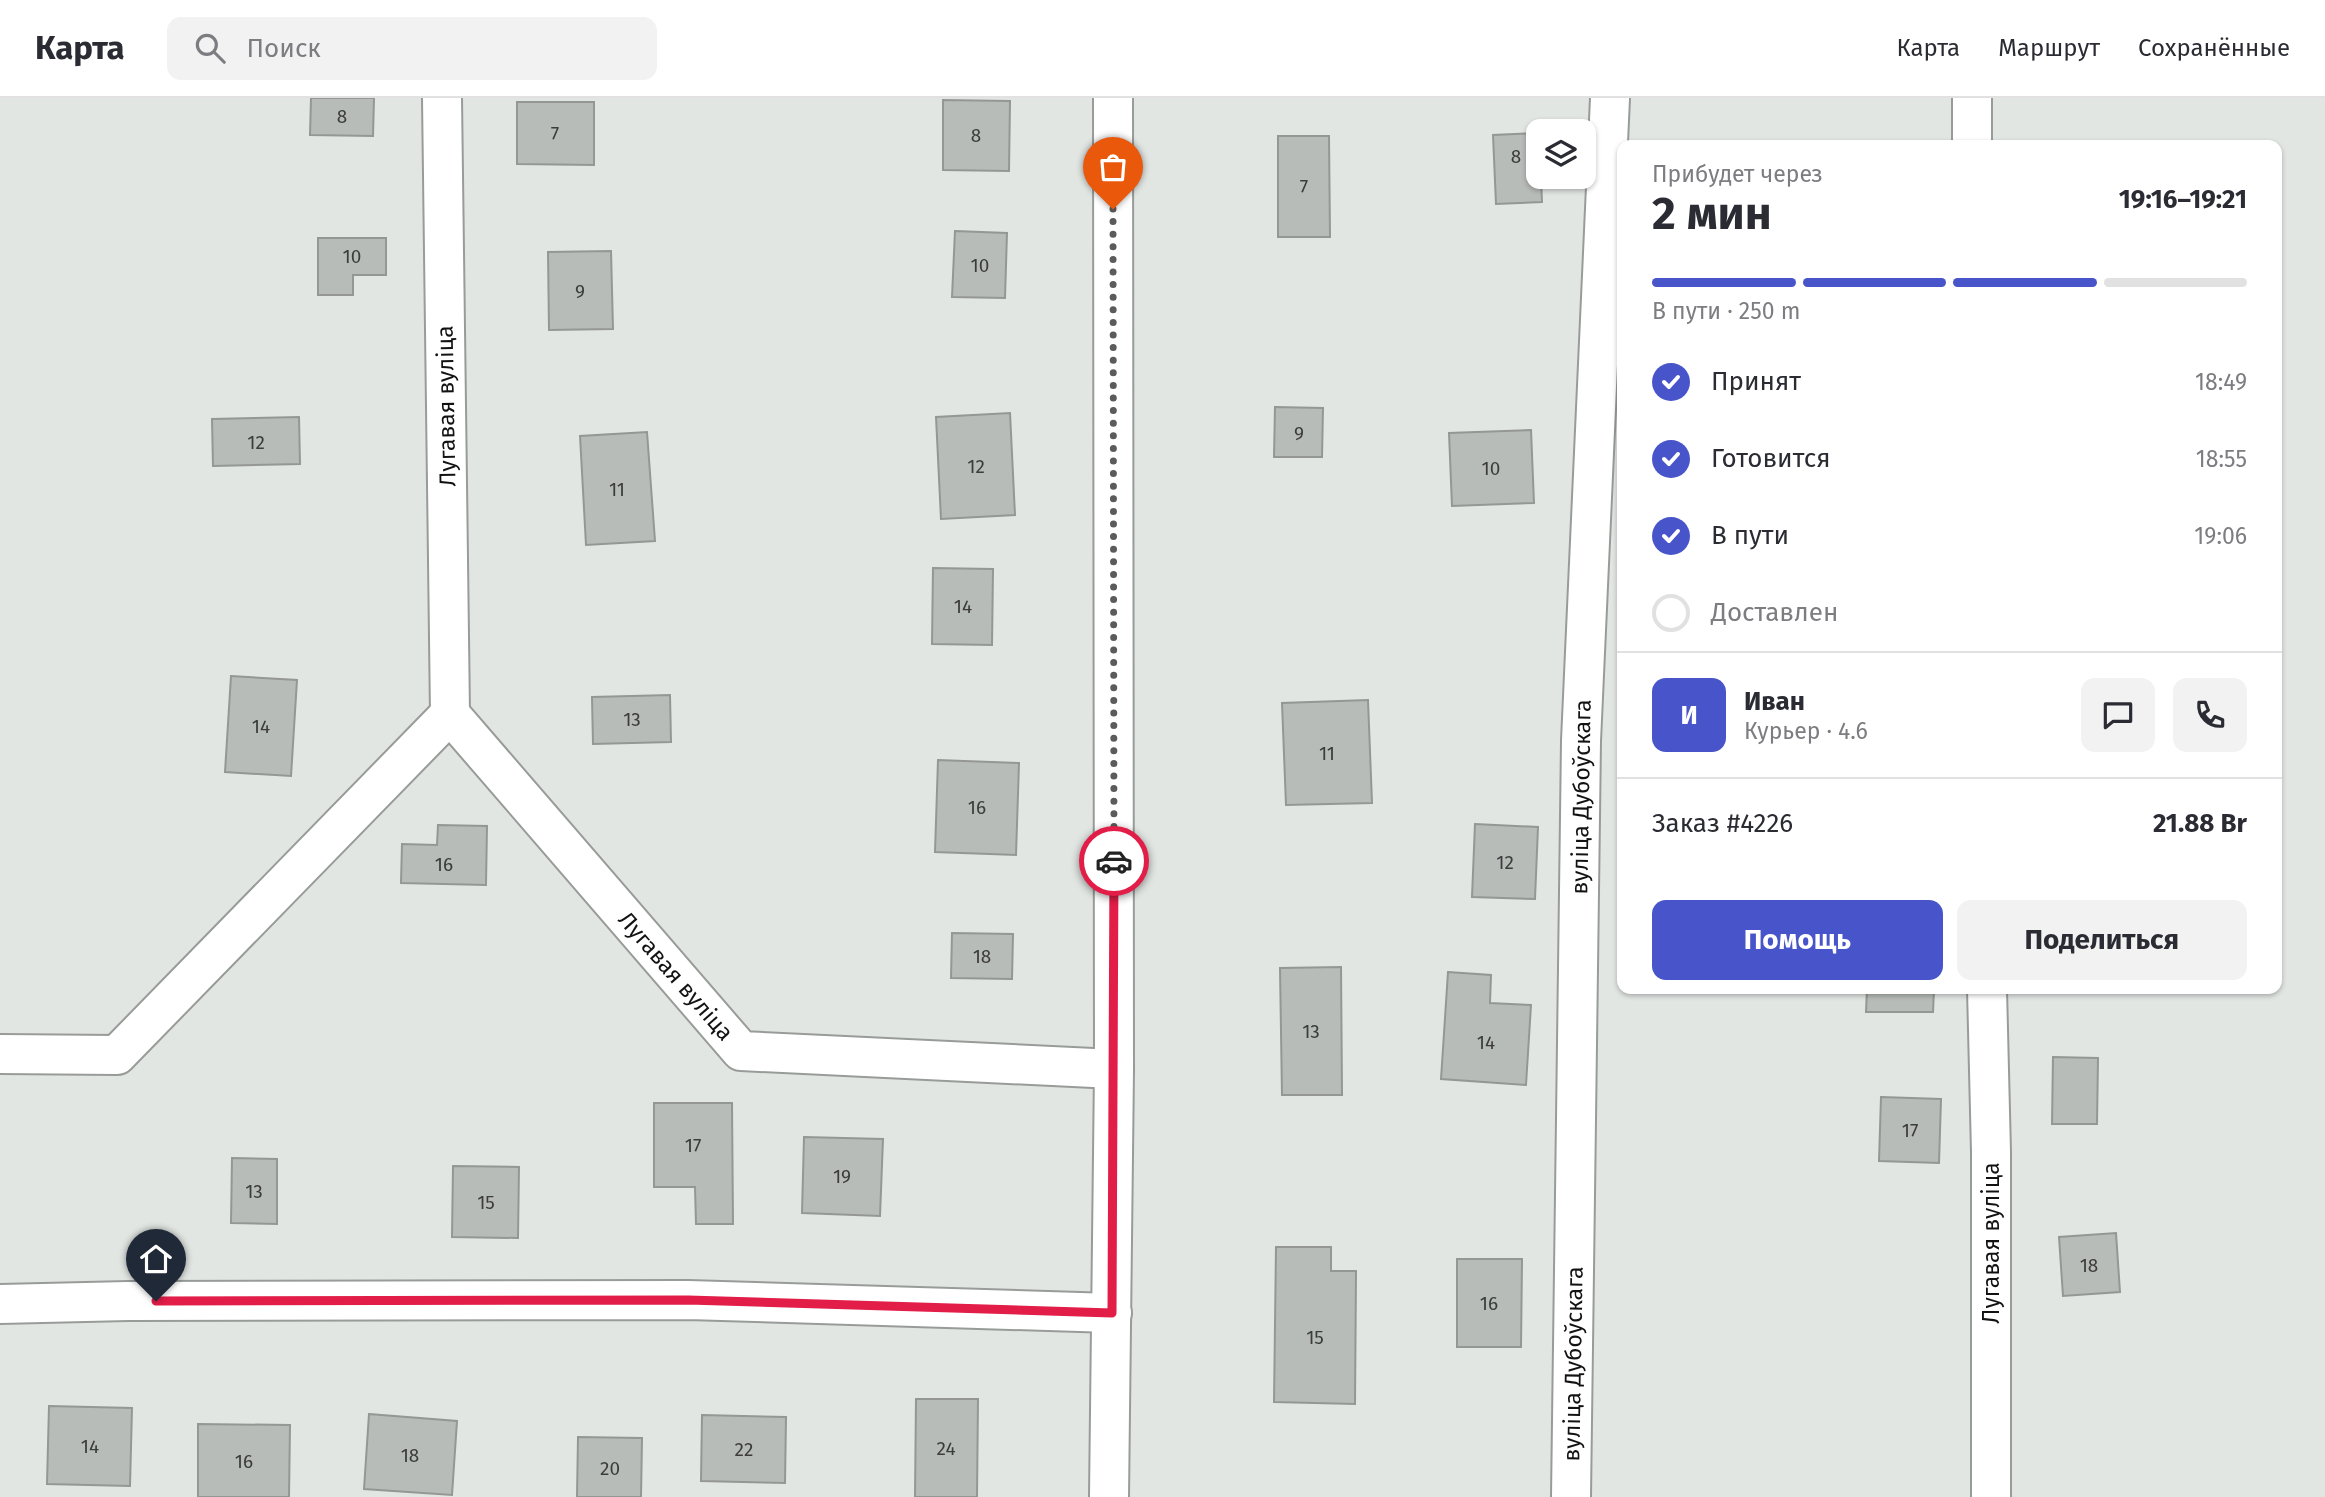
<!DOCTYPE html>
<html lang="ru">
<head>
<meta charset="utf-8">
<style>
  body { margin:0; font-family:"Fira Sans",sans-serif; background:#f2f2f3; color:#2b2b33; height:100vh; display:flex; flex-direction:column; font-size:26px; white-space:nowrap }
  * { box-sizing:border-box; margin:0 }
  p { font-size:23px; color:#7c7c81 }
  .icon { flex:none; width:38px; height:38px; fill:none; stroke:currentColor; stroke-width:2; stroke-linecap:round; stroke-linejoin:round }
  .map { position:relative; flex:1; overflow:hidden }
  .sheet { position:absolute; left:1617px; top:42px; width:665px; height:854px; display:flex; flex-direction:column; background:#fff; border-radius:14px; box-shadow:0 2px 5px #0004 }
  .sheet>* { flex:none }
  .buttons { position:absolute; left:1526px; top:21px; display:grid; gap:14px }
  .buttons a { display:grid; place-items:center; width:70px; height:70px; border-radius:14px; background:#fff; box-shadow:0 2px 5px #0004; font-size:35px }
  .pin { position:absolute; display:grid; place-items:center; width:60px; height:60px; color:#fff; margin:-72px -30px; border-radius:50% 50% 50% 0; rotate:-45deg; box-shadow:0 0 7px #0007 }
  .pin .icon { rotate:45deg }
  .courier { position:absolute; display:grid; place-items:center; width:70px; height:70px; margin:-35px; border:5px solid #e11d48; border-radius:50%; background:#fff; color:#222; box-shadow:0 2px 9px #0007 }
  .head em { font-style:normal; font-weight:700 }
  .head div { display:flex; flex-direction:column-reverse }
  .head { display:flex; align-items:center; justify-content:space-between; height:119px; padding:0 35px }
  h1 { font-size:46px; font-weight:700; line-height:52px }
  .bar { display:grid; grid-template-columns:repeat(4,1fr); gap:10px 7px; align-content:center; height:84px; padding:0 35px }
  .bar i { height:9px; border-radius:5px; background:#e1e1e2 }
  .bar .current { background:#4854c9 }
  .bar p { grid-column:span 4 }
  .line { display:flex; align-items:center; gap:18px; padding:0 35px; border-top:2px solid #e1e1e2 }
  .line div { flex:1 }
  .round { display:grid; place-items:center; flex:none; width:74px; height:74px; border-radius:14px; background:#f2f2f3 }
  ol { padding:0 35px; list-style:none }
  li { display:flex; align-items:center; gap:21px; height:77px }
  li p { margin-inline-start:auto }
  li .icon { padding:7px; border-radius:50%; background:#4854c9; color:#fff; stroke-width:4 }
  li:last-child { color:#7c7c81 }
  li i { width:38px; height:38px; border:4px solid #e1e1e2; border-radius:50% }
  .primary-button { display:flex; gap:14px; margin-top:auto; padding:14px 35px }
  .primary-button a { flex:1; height:80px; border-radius:14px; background:#4854c9; color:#fff; font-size:28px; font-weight:700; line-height:80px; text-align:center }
  .primary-button a+a { background:#f2f2f3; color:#2b2b33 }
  header { display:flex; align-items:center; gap:42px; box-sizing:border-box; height:98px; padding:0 35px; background:#fff; border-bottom:2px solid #e1e1e2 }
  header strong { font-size:33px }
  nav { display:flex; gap:38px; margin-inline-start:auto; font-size:24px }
  .search { width:490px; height:63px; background:#f2f2f3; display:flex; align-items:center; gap:18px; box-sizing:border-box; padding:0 24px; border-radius:14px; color:#7c7c81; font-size:26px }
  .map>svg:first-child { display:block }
  .building { fill:#b8bcb9; stroke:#949794; stroke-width:2 }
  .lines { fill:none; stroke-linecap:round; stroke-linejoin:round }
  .minor-casing { stroke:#989c99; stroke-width:42 }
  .minor { stroke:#fff; stroke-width:38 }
  .done { stroke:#5a5c5a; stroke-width:7; stroke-dasharray:0 12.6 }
  .route { stroke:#e11d48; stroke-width:9 }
  .labels { text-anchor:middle; stroke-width:5; stroke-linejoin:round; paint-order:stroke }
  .number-label { font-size:19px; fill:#3b3c3b }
  .street-label { font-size:23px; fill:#111211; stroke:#fff }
</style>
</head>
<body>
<header>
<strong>Карта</strong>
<div class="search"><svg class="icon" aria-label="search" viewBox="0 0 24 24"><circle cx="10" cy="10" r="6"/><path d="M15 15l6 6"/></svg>Поиск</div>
<nav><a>Карта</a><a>Маршрут</a><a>Сохранённые</a></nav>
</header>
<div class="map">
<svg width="2325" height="1399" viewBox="0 0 2325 1399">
  <rect width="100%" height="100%" fill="#e2e6e3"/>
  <g class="building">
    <path d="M 311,0 L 374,0 L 373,38 L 310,37 Z"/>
    <path d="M 943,2 L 1010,3 L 1009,73 L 943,72 Z"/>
    <path d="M 517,4 L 594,4 L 594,67 L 517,66 Z"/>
    <path d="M 1538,35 L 1538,79 L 1541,79 L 1542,104 L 1496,106 L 1493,37 Z"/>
    <path d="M 1278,38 L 1329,38 L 1330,139 L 1278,139 Z"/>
    <path d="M 955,133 L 1007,135 L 1005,200 L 952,199 Z"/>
    <path d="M 318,140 L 386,140 L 386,177 L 353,177 L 353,197 L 318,197 Z"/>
    <path d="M 611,153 L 613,231 L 549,232 L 548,154 Z"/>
    <path d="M 1275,309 L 1323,310 L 1322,359 L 1274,359 Z"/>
    <path d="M 1010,315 L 1015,417 L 941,421 L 936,319 Z"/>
    <path d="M 299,319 L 300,366 L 213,368 L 212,321 Z"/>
    <path d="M 1531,332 L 1534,405 L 1452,408 L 1449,335 Z"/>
    <path d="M 647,334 L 655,443 L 586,447 L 580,338 Z"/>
    <path d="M 933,470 L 993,471 L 992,547 L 932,546 Z"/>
    <path d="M 231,578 L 297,582 L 291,678 L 225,674 Z"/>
    <path d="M 670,597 L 671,644 L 593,646 L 592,599 Z"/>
    <path d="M 1368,602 L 1372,705 L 1286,707 L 1282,605 Z"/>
    <path d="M 938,662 L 1019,665 L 1016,757 L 935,754 Z"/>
    <path d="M 1475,726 L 1538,729 L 1535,801 L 1472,799 Z"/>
    <path d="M 438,727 L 487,728 L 486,787 L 401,785 L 402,746 L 437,747 Z"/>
    <path d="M 952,835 L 1013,836 L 1012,881 L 951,880 Z"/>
    <path d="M 1341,869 L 1342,997 L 1282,997 L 1280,870 Z"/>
    <path d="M 1448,874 L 1491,877 L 1490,905 L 1531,907 L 1526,987 L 1441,981 Z"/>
    <path d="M 1867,891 L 1934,891 L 1933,914 L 1866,914 Z"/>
    <path d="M 2053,959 L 2098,960 L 2097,1026 L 2052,1026 Z"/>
    <path d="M 1881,999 L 1941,1001 L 1939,1065 L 1879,1063 Z"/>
    <path d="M 654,1005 L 732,1005 L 733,1126 L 696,1126 L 695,1089 L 654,1089 Z"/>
    <path d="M 804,1039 L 883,1041 L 880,1118 L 802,1115 Z"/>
    <path d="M 232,1060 L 277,1061 L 277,1126 L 231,1125 Z"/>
    <path d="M 453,1068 L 519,1069 L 518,1140 L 452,1139 Z"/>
    <path d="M 2116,1135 L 2120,1194 L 2063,1198 L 2059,1139 Z"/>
    <path d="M 1276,1149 L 1331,1149 L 1331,1173 L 1356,1173 L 1355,1306 L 1274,1304 Z"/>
    <path d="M 1457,1161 L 1522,1161 L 1521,1249 L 1457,1249 Z"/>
    <path d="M 916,1301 L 978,1301 L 977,1399 L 915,1399 Z"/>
    <path d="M 49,1308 L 132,1310 L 130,1388 L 47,1386 Z"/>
    <path d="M 369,1316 L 457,1323 L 452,1397 L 364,1391 Z"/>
    <path d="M 702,1317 L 786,1319 L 785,1385 L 701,1383 Z"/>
    <path d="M 198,1326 L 290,1327 L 289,1399 L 198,1399 Z"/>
    <path d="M 578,1339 L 642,1340 L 641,1399 L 577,1399 Z"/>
  </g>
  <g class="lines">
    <g class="minor-casing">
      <g id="minor">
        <path d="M 442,0 L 450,616"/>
        <path d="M 1972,47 L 1972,0"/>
        <path d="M 1987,891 L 1991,1054 L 1991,1399"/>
        <path d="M 0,956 L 117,957 L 450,616 L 741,953 L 1114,971"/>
        <path d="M 0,1206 L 128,1203 L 688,1202 L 1112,1215"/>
        <path d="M 1109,1399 L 1114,971 L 1113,0"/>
        <path d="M 1571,1399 L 1581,643 L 1610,0"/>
      </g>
    </g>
    <use href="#minor" class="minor"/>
  </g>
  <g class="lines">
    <path class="done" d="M 1113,111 L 1114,763"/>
    <path class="route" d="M 156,1203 L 688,1202 L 1112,1215 L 1114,763"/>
  </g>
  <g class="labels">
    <g class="number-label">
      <text x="342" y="25">8</text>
      <text x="555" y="42">7</text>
      <text x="976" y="44">8</text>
      <text x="1516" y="65">8</text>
      <text x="1304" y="95">7</text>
      <text x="352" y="165">10</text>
      <text x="980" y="174">10</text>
      <text x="580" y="200">9</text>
      <text x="1299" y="342">9</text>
      <text x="256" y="351">12</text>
      <text x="976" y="375">12</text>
      <text x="1491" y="377">10</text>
      <text x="617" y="398">11</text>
      <text x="963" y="515">14</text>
      <text x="632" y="628">13</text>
      <text x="261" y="635">14</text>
      <text x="1327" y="662">11</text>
      <text x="977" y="716">16</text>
      <text x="1505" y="771">12</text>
      <text x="444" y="773">16</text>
      <text x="982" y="865">18</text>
      <text x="1311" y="940">13</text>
      <text x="1486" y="951">14</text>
      <text x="1910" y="1039">17</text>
      <text x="693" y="1054">17</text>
      <text x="842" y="1085">19</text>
      <text x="254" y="1100">13</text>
      <text x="486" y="1111">15</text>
      <text x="2089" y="1174">18</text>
      <text x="1489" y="1212">16</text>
      <text x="1315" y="1246">15</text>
      <text x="90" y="1355">14</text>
      <text x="946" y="1357">24</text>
      <text x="744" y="1358">22</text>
      <text x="410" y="1364">18</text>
      <text x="244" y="1370">16</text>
      <text x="610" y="1377">20</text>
    </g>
    <g class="street-label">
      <text transform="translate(446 308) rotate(-91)" y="8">Лугавая вуліца</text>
      <text transform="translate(1581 699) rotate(-89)" y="8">вуліца Дубоўскага</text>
      <text transform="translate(676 878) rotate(49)" y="8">Лугавая вуліца</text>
      <text transform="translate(1991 1145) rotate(-90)" y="8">Лугавая вуліца</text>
      <text transform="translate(1573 1266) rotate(-89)" y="8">вуліца Дубоўскага</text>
    </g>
  </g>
</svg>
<div class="buttons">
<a><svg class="icon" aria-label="layers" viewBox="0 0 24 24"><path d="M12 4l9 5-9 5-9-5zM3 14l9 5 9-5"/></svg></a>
</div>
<div class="pin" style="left:1113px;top:111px;background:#ea580c"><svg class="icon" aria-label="bag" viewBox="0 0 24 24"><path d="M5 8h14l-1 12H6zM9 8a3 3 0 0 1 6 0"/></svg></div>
<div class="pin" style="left:156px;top:1203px;background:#1f2937"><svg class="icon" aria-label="home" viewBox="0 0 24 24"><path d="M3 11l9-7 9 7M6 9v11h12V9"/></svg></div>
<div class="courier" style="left:1114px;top:763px"><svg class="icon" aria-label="car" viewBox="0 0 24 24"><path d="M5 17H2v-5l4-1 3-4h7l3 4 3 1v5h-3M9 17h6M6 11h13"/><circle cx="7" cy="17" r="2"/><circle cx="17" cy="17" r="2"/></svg></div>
<section class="sheet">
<div class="head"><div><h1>2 мин</h1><p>Прибудет через</p></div><em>19:16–19:21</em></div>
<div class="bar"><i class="current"></i><i class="current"></i><i class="current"></i><i></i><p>В пути · 250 m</p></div>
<ol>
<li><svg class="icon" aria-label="check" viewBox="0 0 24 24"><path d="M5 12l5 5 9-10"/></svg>Принят<p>18:49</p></li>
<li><svg class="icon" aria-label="check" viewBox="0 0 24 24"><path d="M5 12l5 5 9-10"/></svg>Готовится<p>18:55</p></li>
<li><svg class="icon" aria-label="check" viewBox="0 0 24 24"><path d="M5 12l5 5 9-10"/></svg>В пути<p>19:06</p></li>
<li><i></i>Доставлен</li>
</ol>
<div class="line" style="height:126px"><b class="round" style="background:#4854c9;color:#fff">И</b><div><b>Иван</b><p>Курьер · 4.6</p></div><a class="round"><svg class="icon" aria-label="chat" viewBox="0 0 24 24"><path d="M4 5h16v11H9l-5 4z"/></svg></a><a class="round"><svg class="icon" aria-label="phone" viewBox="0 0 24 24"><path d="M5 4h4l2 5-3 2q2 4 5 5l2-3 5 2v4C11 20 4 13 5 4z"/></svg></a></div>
<div class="line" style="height:91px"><div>Заказ #4226</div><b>21.88 Br</b></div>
<div class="primary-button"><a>Помощь</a><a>Поделиться</a></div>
</section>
</div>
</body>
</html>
